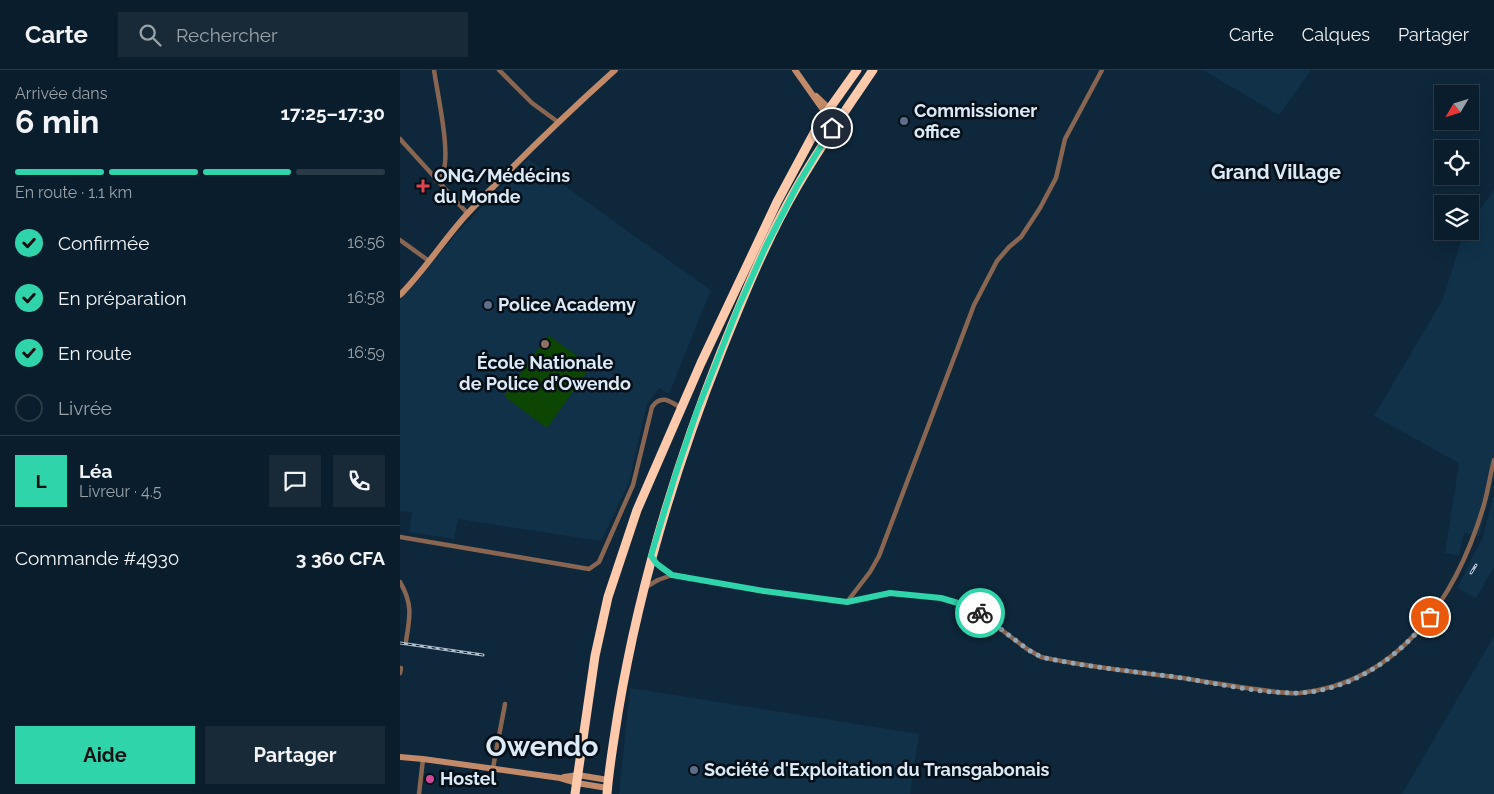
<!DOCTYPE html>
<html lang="fr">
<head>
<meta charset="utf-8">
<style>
  body { margin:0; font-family:Raleway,sans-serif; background:#182a38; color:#f1f3f6; height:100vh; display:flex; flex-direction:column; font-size:19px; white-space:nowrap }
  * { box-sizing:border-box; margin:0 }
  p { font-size:16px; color:#99a2a9 }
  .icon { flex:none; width:28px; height:28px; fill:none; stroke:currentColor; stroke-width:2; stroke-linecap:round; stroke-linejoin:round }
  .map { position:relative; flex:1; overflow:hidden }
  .sheet { display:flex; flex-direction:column; background:#0a1d2c; width:400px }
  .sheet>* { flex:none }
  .needle { width:32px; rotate:232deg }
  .controls { position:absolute; left:1034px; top:15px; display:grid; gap:10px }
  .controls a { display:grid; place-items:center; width:45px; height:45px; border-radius:0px; background:#0a1d2c; box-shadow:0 5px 20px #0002,0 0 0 1px #2a3b48; font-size:25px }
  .pin { position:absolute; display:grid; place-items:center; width:42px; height:42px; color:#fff; margin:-21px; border:2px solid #fff; border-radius:50%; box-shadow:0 1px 5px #0007 }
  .courier { position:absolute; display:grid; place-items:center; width:50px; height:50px; margin:-25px; border:4px solid #2fd4aa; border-radius:50%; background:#fff; color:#222; box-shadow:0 1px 6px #0007 }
  .overview em { font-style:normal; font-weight:700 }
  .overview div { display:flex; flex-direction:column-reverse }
  .overview { display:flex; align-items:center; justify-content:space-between; height:85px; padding:0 15px }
  h1 { font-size:32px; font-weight:700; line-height:38px }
  .bar { display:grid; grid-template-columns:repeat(4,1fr); gap:8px 5px; align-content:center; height:60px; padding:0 15px }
  .bar i { height:6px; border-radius:4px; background:#2a3b48 }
  .bar .selected { background:#2fd4aa }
  .bar p { grid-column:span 4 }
  .line { display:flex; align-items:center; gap:12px; padding:0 15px; border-top:1px solid #2a3b48 }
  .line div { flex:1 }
  .round { display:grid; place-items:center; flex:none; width:52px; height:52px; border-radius:0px; background:#182a38 }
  ol { padding:0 15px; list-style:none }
  li { display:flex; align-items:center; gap:15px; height:55px }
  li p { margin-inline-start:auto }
  li .icon { padding:5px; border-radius:50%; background:#2fd4aa; color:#111; stroke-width:4 }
  li:last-child { color:#99a2a9 }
  li i { width:28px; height:28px; border:2px solid #2a3b48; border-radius:50% }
  .primary-button { display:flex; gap:10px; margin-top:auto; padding:10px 15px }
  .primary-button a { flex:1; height:58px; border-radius:0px; background:#2fd4aa; color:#111; font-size:20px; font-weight:700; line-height:58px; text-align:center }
  .primary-button a+a { background:#182a38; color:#f1f3f6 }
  header { display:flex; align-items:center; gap:30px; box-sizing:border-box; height:70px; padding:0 25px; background:#0a1d2c; border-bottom:1px solid #2a3b48 }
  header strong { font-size:24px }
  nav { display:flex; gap:28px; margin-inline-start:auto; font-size:18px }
  .search { width:350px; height:45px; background:#182a38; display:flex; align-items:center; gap:12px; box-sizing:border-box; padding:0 18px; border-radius:0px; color:#99a2a9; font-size:19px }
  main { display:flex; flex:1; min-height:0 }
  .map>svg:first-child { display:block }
  .built { fill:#103148 }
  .green { fill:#0d4602 }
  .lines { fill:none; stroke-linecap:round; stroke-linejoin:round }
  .street { stroke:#896651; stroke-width:4.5 }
  .secondary { stroke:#c28a69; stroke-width:6 }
  .highway { stroke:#ffcaab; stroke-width:9 }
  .rail-casing { stroke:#afc0cd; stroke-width:3 }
  .rail { stroke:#050f17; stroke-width:1; stroke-dasharray:4; stroke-linecap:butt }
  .done { stroke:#93a6b4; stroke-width:5; stroke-dasharray:0 9 }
  .route { stroke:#2fd4aa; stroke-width:6 }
  .service-dot { fill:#5c6f8a; stroke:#050f17; stroke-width:2 }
  .health-dot { fill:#e0444e; stroke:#050f17; stroke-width:2 }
  .education-dot { fill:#8d6e63; stroke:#050f17; stroke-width:2 }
  .hotel-dot { fill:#d1479c; stroke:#050f17; stroke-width:2 }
  .labels { text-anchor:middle; stroke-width:5; stroke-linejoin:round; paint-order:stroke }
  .poi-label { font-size:18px; font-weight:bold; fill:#dbeaf6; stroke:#050f17; text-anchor:start }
  .quarter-label { font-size:20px; font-weight:bold; fill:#dbeaf6; stroke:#050f17 }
  .town-label { font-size:28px; font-weight:bold; fill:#dbeaf6; stroke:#050f17 }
</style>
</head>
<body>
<header>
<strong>Carte</strong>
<div class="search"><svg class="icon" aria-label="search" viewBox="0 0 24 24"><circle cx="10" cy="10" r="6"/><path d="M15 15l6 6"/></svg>Rechercher</div>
<nav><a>Carte</a><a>Calques</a><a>Partager</a></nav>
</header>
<main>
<section class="sheet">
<div class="overview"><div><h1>6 min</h1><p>Arrivée dans</p></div><em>17:25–17:30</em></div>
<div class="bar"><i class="selected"></i><i class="selected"></i><i class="selected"></i><i></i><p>En route · 1.1 km</p></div>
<ol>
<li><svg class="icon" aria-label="check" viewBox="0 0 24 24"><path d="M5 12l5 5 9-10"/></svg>Confirmée<p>16:56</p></li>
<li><svg class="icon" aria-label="check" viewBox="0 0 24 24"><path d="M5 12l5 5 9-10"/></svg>En préparation<p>16:58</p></li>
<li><svg class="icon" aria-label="check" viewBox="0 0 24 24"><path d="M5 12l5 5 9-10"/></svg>En route<p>16:59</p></li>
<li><i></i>Livrée</li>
</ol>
<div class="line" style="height:90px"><b class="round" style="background:#2fd4aa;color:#111">L</b><div><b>Léa</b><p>Livreur · 4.5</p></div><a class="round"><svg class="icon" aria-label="chat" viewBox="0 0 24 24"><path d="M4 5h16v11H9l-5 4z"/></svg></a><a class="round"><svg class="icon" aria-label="phone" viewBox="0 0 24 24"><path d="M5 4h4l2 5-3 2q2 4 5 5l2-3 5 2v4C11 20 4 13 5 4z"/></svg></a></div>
<div class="line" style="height:65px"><div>Commande #4930</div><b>3 360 CFA</b></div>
<div class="primary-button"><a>Aide</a><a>Partager</a></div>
</section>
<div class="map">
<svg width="1094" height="724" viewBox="0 0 1094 724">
  <rect width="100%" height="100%" fill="#0e273a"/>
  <g class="built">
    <path d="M 803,0 L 911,0 L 879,45 Z"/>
    <path d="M 128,89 L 230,163 L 311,220 L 269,324 L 259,318 L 247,334 L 229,413 L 201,471 L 58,449 L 54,469 L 9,462 L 12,442 L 0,441 L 0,230 L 12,217 L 55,165 Z"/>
    <path d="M 1094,119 L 1094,408 L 1079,466 L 1064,463 L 1059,486 L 1045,483 L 1059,393 L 974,346 L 1042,231 L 1064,162 L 1070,161 L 1070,154 Z"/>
    <path d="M 1094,424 L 1094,497 L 1076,528 L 1057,518 L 1083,467 Z"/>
    <path d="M 1094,566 L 1094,724 L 1002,724 Z"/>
    <path d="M 230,618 L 519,664 L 510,724 L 219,724 Z"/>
  </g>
  <path class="green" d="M 148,265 L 191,296 L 147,358 L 104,326 Z"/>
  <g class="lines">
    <g class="street">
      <path d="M 34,0 C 37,22 51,83 43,102 C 42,105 39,108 36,111"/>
      <path d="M 99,0 L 132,33 L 158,52"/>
      <path d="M 0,69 L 68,144"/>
      <path d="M 0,170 L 29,191"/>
      <path d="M 0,467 L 189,499 L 199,492 L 233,415 L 252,337 C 261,324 270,331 281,338"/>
      <path d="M 253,489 L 262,499 L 272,505 L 364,521 L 447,532 L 490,523 L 541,528 L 574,539 L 627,579 L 641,587 C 687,597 736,602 783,608 C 807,612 831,616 855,619 C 870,621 885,624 900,623 C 1001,612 1056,527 1083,438 C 1088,422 1090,405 1094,390"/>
      <path d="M 0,512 C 13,534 10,547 6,571"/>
      <path d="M 246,517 L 258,510 L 272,505"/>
      <path d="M 447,532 L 470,502 L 479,486 L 574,235 L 597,191 L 609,177 L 621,167 L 640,138 L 656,108 L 665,69 L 702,0"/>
      <path d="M 0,603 L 1,598"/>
      <path d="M 93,698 L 105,634"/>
      <path d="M 19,724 L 23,689"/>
    </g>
    <g class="secondary">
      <path d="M 395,0 L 426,44 L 432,49 L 438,51"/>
      <path d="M 416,26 L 435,44 L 438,51"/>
      <path d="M 0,225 C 25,200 44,169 68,143 C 115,93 164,46 215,0"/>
      <path d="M 0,687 L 23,689 L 160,708 L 177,713 L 207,718"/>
      <path d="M 164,707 L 178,705 L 208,710"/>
    </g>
    <g class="highway">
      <path d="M 175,724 L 195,586 L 208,527 L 237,440 L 301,293 L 377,132 L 420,52 L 457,0"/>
      <path d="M 207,724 C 209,697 214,670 218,643 C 239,517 274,400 321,282 C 344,225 367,168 398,115 C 421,75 447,38 473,0"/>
    </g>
    <g class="rail-casing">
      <g id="rail">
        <path d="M 1071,503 L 1076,495"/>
        <path d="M 0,573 L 83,585"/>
      </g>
    </g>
    <use href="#rail" class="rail"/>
  </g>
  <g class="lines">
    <path class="done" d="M 580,543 L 627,579 L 641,587 C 685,597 731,601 776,607 C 815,613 856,623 896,623 C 950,622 998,588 1030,547"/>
    <path class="route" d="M 432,58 L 397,116 L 366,176 L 338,238 L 297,341 L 275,406 L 251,486 L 257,494 L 272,505 L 364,521 L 447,532 L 490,523 L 541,528 L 568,536 L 580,543"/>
  </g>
  <g class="service-dot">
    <circle cx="504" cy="51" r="5"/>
    <circle cx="88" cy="235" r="5"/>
    <circle cx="294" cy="700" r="5"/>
  </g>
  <path class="health-dot" d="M20.5 108.5h5v5h5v5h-5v5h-5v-5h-5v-5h5z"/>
  <circle class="education-dot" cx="145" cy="274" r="5"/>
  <circle class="hotel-dot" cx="30" cy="709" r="5"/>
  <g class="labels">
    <g class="poi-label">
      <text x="514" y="47">Commissioner<tspan x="514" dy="21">office</tspan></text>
      <text x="34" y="112">ONG/Médécins<tspan x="34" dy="21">du Monde</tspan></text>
      <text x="98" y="241">Police Academy</text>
      <text x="145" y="299" text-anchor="middle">École Nationale<tspan x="145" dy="21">de Police d’Owendo</tspan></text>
      <text x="304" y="706">Société d'Exploitation du Transgabonais</text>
      <text x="40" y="715">Hostel</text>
    </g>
    <g class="quarter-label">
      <text x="876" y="109">Grand Village</text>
    </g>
    <g class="town-label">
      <text x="142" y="686">Owendo</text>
    </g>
  </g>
</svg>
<div class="controls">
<a><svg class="needle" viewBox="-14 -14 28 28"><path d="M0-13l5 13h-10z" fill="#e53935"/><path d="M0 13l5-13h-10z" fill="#99a2a9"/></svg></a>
<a><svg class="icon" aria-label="locate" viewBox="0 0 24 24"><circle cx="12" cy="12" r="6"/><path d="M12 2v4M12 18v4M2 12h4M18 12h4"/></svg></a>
<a><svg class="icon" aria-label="layers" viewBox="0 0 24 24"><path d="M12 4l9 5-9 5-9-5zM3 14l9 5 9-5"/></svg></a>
</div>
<div class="pin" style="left:1030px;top:547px;background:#ea580c"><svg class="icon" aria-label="bag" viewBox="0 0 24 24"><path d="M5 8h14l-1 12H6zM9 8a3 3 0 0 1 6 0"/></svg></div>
<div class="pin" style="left:432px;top:58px;background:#1f2937"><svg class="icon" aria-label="home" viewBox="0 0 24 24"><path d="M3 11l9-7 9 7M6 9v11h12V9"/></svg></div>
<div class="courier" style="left:580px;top:543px"><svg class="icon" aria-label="bike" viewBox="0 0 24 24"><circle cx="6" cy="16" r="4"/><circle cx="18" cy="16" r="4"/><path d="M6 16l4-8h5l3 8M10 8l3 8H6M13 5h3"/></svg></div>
</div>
</main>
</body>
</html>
